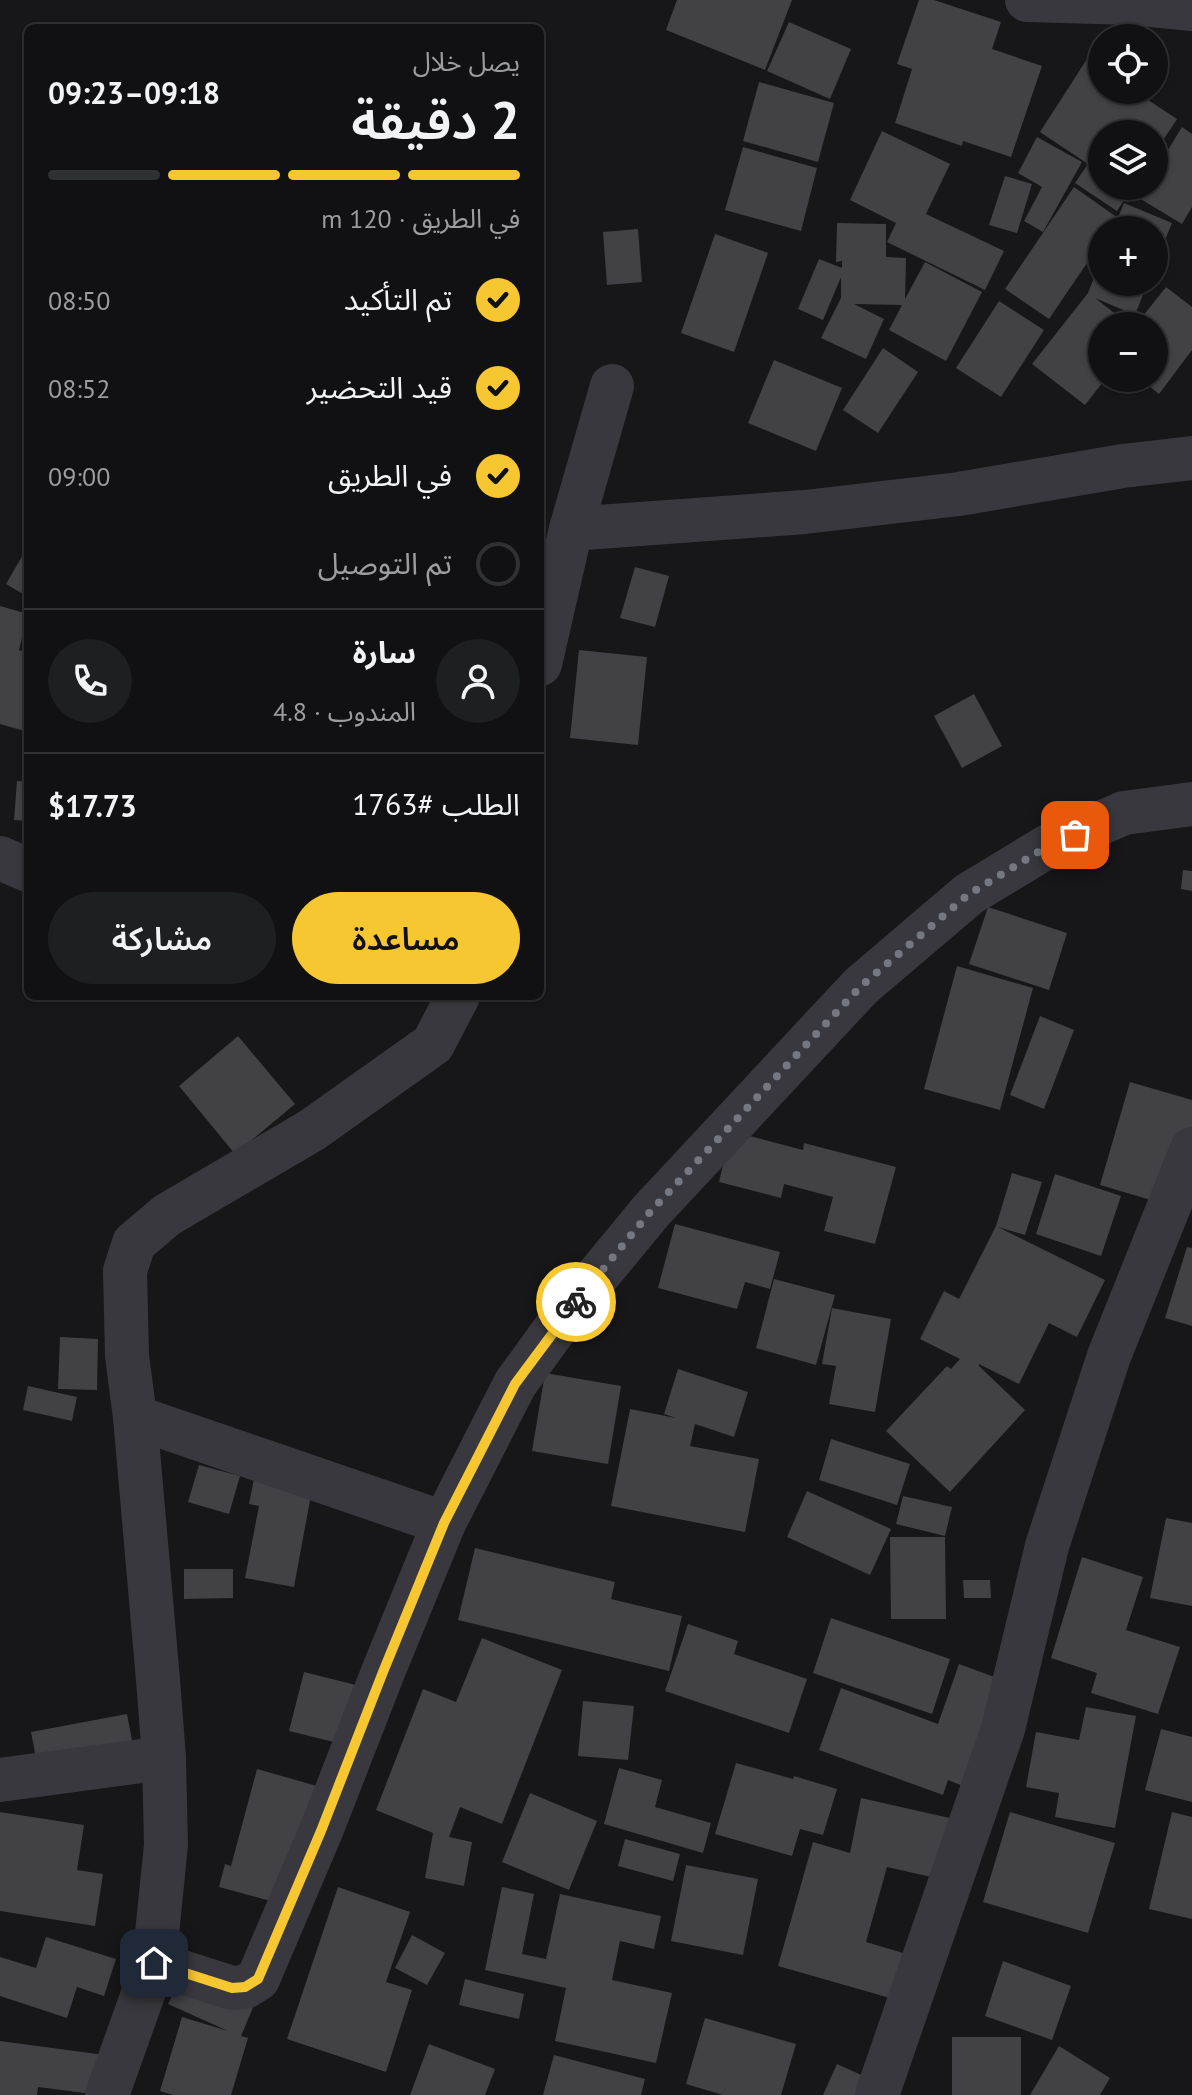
<!DOCTYPE html>
<html lang="ar">
<head>
<meta charset="utf-8">
<style>
  body { margin:0; font-family:"PT Sans","Noto Sans Arabic",sans-serif; background:#1e1f21; color:#f1f3f6; direction:rtl; height:100vh; display:flex; flex-direction:column; font-size:30px; white-space:nowrap }
  * { box-sizing:border-box; margin:0 }
  p { font-size:26px; color:#9c9da0 }
  .icon { flex:none; width:44px; height:44px; fill:none; stroke:currentColor; stroke-width:2; stroke-linecap:round; stroke-linejoin:round }
  .map { position:relative; flex:1; overflow:hidden; direction:ltr }
  .sheet { position:absolute; left:24px; top:24px; width:520px; height:976px; display:flex; flex-direction:column; background:#111113; border-radius:12px; box-shadow:0 2px 6px #0004,0 0 0 2px #303133; direction:rtl }
  .sheet>* { flex:none }
  .controls { position:absolute; left:1088px; top:24px; display:grid; gap:16px }
  .controls a { display:grid; place-items:center; width:80px; height:80px; border-radius:50%; background:#111113; box-shadow:0 2px 6px #0004,0 0 0 2px #303133; font-size:40px }
  .pin { position:absolute; display:grid; place-items:center; width:68px; height:68px; color:#fff; margin:-34px; border-radius:16px; box-shadow:0 4px 12px #0006 }
  .courier { position:absolute; display:grid; place-items:center; width:80px; height:80px; margin:-40px; border:6px solid #f7c731; border-radius:50%; background:#fff; color:#222; box-shadow:0 2px 10px #0007 }
  .overview em { font-style:normal; font-weight:600 }
  .overview div { display:flex; flex-direction:column-reverse }
  .overview { display:flex; align-items:center; justify-content:space-between; height:136px; padding:0 24px }
  h1 { font-size:52px; font-weight:600; line-height:60px }
  .bar { display:grid; grid-template-columns:repeat(4,1fr); gap:12px 8px; align-content:center; height:96px; padding:0 24px }
  .bar i { height:10px; border-radius:6px; background:#303133 }
  .bar .on { background:#f7c731 }
  .bar p { grid-column:span 4 }
  .line { display:flex; align-items:center; gap:20px; padding:0 24px; border-top:2px solid #303133 }
  .line div { flex:1 }
  .round { display:grid; place-items:center; flex:none; width:84px; height:84px; border-radius:42px; background:#1e1f21 }
  ol { padding:0 24px; list-style:none }
  li { display:flex; align-items:center; gap:24px; height:88px }
  li p { margin-inline-start:auto }
  li .icon { padding:8px; border-radius:50%; background:#f7c731; color:#111; stroke-width:4 }
  li:last-child { color:#9c9da0 }
  li i { width:44px; height:44px; border:4px solid #303133; border-radius:50% }
  .action { display:flex; gap:16px; margin-top:auto; padding:16px 24px }
  .action a { flex:1; height:92px; border-radius:48px; background:#f7c731; color:#111; font-size:32px; font-weight:600; line-height:92px; text-align:center }
  .action a+a { background:#1e1f21; color:#f1f3f6 }
  .map>svg:first-child { display:block }
  .building { fill:#414146 }
  .lines { fill:none; stroke-linecap:round; stroke-linejoin:round }
  .street { stroke:#38383e; stroke-width:44 }
  .done { stroke:#767881; stroke-width:8; stroke-dasharray:0 14.4 }
  .route { stroke:#f7c731; stroke-width:10 }
</style>
</head>
<body>
<div class="map">
<svg width="1192" height="2095" viewBox="0 0 1192 2095">
  <rect width="100%" height="100%" fill="#171719"/>
  <g class="building">
    <path d="M 677,0 L 792,0 L 765,70 L 666,30 Z"/>
    <path d="M 919,0 L 934,0 L 1001,22 L 992,49 L 1042,66 L 1011,157 L 963,141 L 962,146 L 895,123 L 912,69 L 897,64 Z"/>
    <path d="M 789,22 L 851,49 L 830,99 L 767,71 Z"/>
    <path d="M 1087,59 L 1102,69 L 1102,90 L 1133,90 L 1177,119 L 1154,154 L 1154,134 L 1102,134 L 1102,186 L 1133,186 L 1117,211 L 1075,183 L 1088,164 L 1040,132 Z"/>
    <path d="M 759,82 L 834,103 L 818,162 L 743,141 Z"/>
    <path d="M 1182,127 L 1192,134 L 1192,207 L 1182,224 L 1139,198 L 1146,186 L 1154,186 L 1154,173 Z"/>
    <path d="M 882,131 L 950,164 L 926,214 L 1004,251 L 985,290 L 887,242 L 896,223 L 850,200 Z"/>
    <path d="M 1037,137 L 1082,162 L 1043,232 L 1024,221 L 1042,187 L 1018,173 Z"/>
    <path d="M 743,147 L 817,168 L 801,231 L 725,210 Z"/>
    <path d="M 1005,176 L 1032,184 L 1017,233 L 989,225 Z"/>
    <path d="M 1074,187 L 1118,218 L 1124,203 L 1172,223 L 1154,267 L 1154,230 L 1113,230 L 1118,218 L 1110,230 L 1102,230 L 1102,241 L 1049,319 L 1005,289 Z"/>
    <path d="M 837,223 L 886,224 L 886,257 L 906,258 L 905,299 L 925,262 L 982,292 L 946,361 L 889,330 L 902,305 L 854,304 L 884,319 L 866,359 L 821,338 L 841,298 L 841,277 L 823,320 L 798,309 L 819,259 L 842,268 L 842,261 L 836,262 Z"/>
    <path d="M 638,229 L 642,282 L 607,285 L 603,232 Z"/>
    <path d="M 715,234 L 768,253 L 734,352 L 681,333 Z"/>
    <path d="M 1102,258 L 1102,282 L 1148,282 L 1135,315 L 1095,298 L 1131,326 L 1102,326 L 1102,378 L 1106,378 L 1085,405 L 1032,364 L 1088,293 Z"/>
    <path d="M 1166,287 L 1192,307 L 1192,350 L 1159,394 L 1139,378 L 1154,378 L 1154,326 L 1135,326 Z"/>
    <path d="M 999,301 L 1044,330 L 1001,397 L 956,368 Z"/>
    <path d="M 883,348 L 918,372 L 878,433 L 843,410 Z"/>
    <path d="M 774,360 L 842,388 L 816,451 L 748,423 Z"/>
    <path d="M 28,546 L 28,597 L 6,584 Z"/>
    <path d="M 635,567 L 669,576 L 655,627 L 620,618 Z"/>
    <path d="M 0,606 L 28,614 L 19,650 L 28,653 L 28,732 L 0,724 Z"/>
    <path d="M 579,650 L 647,657 L 638,745 L 570,738 Z"/>
    <path d="M 974,694 L 1002,746 L 962,768 L 934,716 Z"/>
    <path d="M 17,781 L 28,782 L 28,821 L 14,820 Z"/>
    <path d="M 1183,870 L 1192,871 L 1192,891 L 1181,889 Z"/>
    <path d="M 988,907 L 1067,933 L 1049,990 L 969,964 Z"/>
    <path d="M 957,966 L 1033,988 L 1000,1110 L 924,1089 Z"/>
    <path d="M 1040,1016 L 1074,1030 L 1044,1109 L 1010,1095 Z"/>
    <path d="M 238,1036 L 295,1104 L 235,1154 L 179,1086 Z"/>
    <path d="M 1130,1082 L 1192,1100 L 1192,1132 L 1171,1206 L 1100,1185 Z"/>
    <path d="M 731,1131 L 803,1150 L 804,1143 L 896,1167 L 875,1244 L 824,1231 L 833,1197 L 784,1184 L 781,1198 L 719,1182 Z"/>
    <path d="M 1012,1173 L 1042,1182 L 1025,1235 L 998,1227 L 1105,1280 L 1077,1337 L 1049,1323 L 1019,1384 L 979,1364 L 979,1366 L 1025,1410 L 950,1492 L 886,1431 L 947,1366 L 951,1369 L 960,1359 L 920,1339 L 944,1291 L 959,1299 L 996,1226 Z"/>
    <path d="M 1055,1174 L 1121,1196 L 1101,1256 L 1036,1234 Z"/>
    <path d="M 675,1224 L 780,1252 L 770,1289 L 745,1282 L 737,1309 L 658,1288 Z"/>
    <path d="M 1187,1247 L 1192,1248 L 1192,1326 L 1165,1318 Z"/>
    <path d="M 774,1279 L 835,1295 L 816,1365 L 756,1348 Z"/>
    <path d="M 832,1308 L 891,1319 L 875,1412 L 829,1404 L 836,1366 L 822,1364 Z"/>
    <path d="M 60,1337 L 98,1339 L 97,1390 L 58,1389 Z"/>
    <path d="M 678,1369 L 748,1392 L 734,1437 L 695,1424 L 690,1446 L 759,1459 L 745,1532 L 611,1506 L 630,1409 L 676,1418 L 664,1414 Z"/>
    <path d="M 545,1373 L 621,1386 L 608,1464 L 532,1451 Z"/>
    <path d="M 28,1386 L 77,1397 L 72,1421 L 23,1410 Z"/>
    <path d="M 831,1439 L 910,1464 L 897,1505 L 819,1480 Z"/>
    <path d="M 199,1465 L 240,1476 L 229,1514 L 188,1502 Z"/>
    <path d="M 256,1468 L 314,1479 L 294,1587 L 245,1578 L 259,1506 L 249,1504 Z"/>
    <path d="M 807,1491 L 891,1529 L 870,1575 L 787,1537 Z"/>
    <path d="M 903,1496 L 952,1507 L 945,1536 L 896,1524 Z"/>
    <path d="M 1166,1518 L 1192,1523 L 1192,1606 L 1150,1598 Z"/>
    <path d="M 890,1537 L 945,1537 L 946,1619 L 891,1619 Z"/>
    <path d="M 475,1548 L 615,1582 L 611,1599 L 682,1616 L 669,1671 L 458,1620 Z"/>
    <path d="M 1082,1557 L 1143,1577 L 1126,1630 L 1180,1647 L 1158,1714 L 1091,1693 L 1097,1673 L 1051,1658 Z"/>
    <path d="M 184,1569 L 233,1569 L 233,1598 L 184,1599 Z"/>
    <path d="M 963,1580 L 990,1580 L 991,1598 L 964,1598 Z"/>
    <path d="M 831,1618 L 950,1659 L 932,1714 L 813,1673 Z"/>
    <path d="M 688,1624 L 738,1641 L 734,1654 L 807,1679 L 789,1733 L 665,1691 Z"/>
    <path d="M 482,1638 L 562,1670 L 502,1824 L 460,1807 L 449,1837 L 472,1842 L 464,1886 L 425,1878 L 433,1833 L 376,1810 L 423,1689 L 456,1702 Z"/>
    <path d="M 959,1664 L 1016,1685 L 978,1792 L 948,1780 L 943,1795 L 819,1750 L 841,1688 L 938,1724 Z"/>
    <path d="M 304,1672 L 360,1686 L 346,1745 L 289,1731 Z"/>
    <path d="M 583,1701 L 634,1706 L 628,1760 L 578,1756 Z"/>
    <path d="M 1086,1707 L 1136,1716 L 1115,1828 L 1055,1817 L 1059,1793 L 1026,1787 L 1036,1732 L 1079,1740 Z"/>
    <path d="M 127,1714 L 139,1777 L 43,1795 L 31,1732 Z"/>
    <path d="M 1161,1729 L 1192,1737 L 1192,1802 L 1145,1790 Z"/>
    <path d="M 736,1763 L 793,1779 L 794,1776 L 837,1789 L 823,1835 L 800,1829 L 792,1856 L 715,1834 Z"/>
    <path d="M 619,1768 L 662,1780 L 655,1807 L 711,1823 L 703,1853 L 604,1824 Z"/>
    <path d="M 257,1769 L 317,1786 L 285,1905 L 219,1887 L 225,1864 L 231,1866 Z"/>
    <path d="M 530,1793 L 597,1821 L 569,1890 L 502,1862 Z"/>
    <path d="M 861,1798 L 954,1819 L 940,1879 L 887,1867 L 866,1942 L 910,1955 L 897,2000 L 778,1966 L 813,1842 L 850,1853 Z"/>
    <path d="M 0,1812 L 84,1825 L 77,1870 L 103,1874 L 95,1926 L 0,1911 Z"/>
    <path d="M 1010,1812 L 1115,1843 L 1088,1933 L 983,1902 Z"/>
    <path d="M 1172,1812 L 1192,1817 L 1192,1919 L 1149,1909 Z"/>
    <path d="M 625,1839 L 680,1854 L 673,1881 L 618,1866 Z"/>
    <path d="M 686,1865 L 758,1879 L 743,1955 L 671,1941 Z"/>
    <path d="M 338,1887 L 410,1912 L 386,1982 L 412,1990 L 386,2072 L 287,2039 Z"/>
    <path d="M 502,1887 L 534,1894 L 522,1954 L 546,1959 L 560,1894 L 661,1916 L 654,1949 L 620,1941 L 612,1980 L 672,1993 L 656,2063 L 555,2041 L 566,1988 L 485,1970 Z"/>
    <path d="M 412,1935 L 445,1953 L 427,1985 L 395,1968 Z"/>
    <path d="M 46,1937 L 116,1959 L 104,1996 L 77,1987 L 67,2018 L 0,1996 L 0,1957 L 36,1968 Z"/>
    <path d="M 1003,1961 L 1071,1986 L 1052,2040 L 985,2016 Z"/>
    <path d="M 186,1966 L 257,1998 L 241,2036 L 248,2038 L 231,2095 L 173,2095 L 160,2091 L 182,2017 L 228,2031 L 168,2004 Z"/>
    <path d="M 465,1979 L 524,1994 L 519,2019 L 459,2005 Z"/>
    <path d="M 705,2018 L 796,2044 L 781,2095 L 723,2095 L 686,2084 Z"/>
    <rect x="952" y="2037" width="69" height="58"/>
    <path d="M 0,2041 L 105,2055 L 100,2095 L 38,2087 L 37,2095 L 0,2095 Z"/>
    <path d="M 429,2044 L 495,2069 L 485,2095 L 410,2095 Z"/>
    <path d="M 1059,2046 L 1110,2078 L 1100,2095 L 1030,2095 Z"/>
    <path d="M 554,2055 L 645,2079 L 641,2095 L 543,2095 Z"/>
    <path d="M 837,2064 L 877,2082 L 871,2095 L 823,2095 Z"/>
  </g>
  <g class="lines">
    <g class="street">
      <path d="M 1027,0 L 1131,3 L 1192,9"/>
      <path d="M 571,529 L 805,512 L 959,494 L 1123,466 L 1192,458"/>
      <path d="M 540,664 L 571,529 L 612,386"/>
      <path d="M 0,858 L 28,870"/>
      <path d="M 135,1417 L 444,1523"/>
      <path d="M 0,1780 L 164,1758"/>
      <path d="M 154,1963 L 232,1988 L 245,1987 L 258,1979 L 321,1831 L 383,1672 L 444,1523 L 515,1384 L 562,1319 L 651,1211 L 861,986 L 969,894 L 1050,845 L 1124,813 L 1192,804"/>
      <path d="M 107,2095 L 154,1963 L 166,1845 L 164,1758 L 158,1680 L 135,1417 L 127,1356 L 125,1271 L 134,1243 L 167,1215 L 312,1130 L 433,1044 L 458,996"/>
      <path d="M 877,2095 L 1003,1729 L 1047,1546 L 1109,1356 L 1192,1149"/>
    </g>
  </g>
  <g class="lines">
    <path class="done" d="M 576,1302 L 651,1211 L 861,986 L 969,894 L 1050,845 L 1075,835"/>
    <path class="route" d="M 154,1963 L 232,1988 L 245,1987 L 258,1979 L 321,1831 L 383,1672 L 444,1523 L 515,1384 L 576,1302"/>
  </g>
</svg>
<div class="controls">
<a><svg class="icon" aria-label="locate" viewBox="0 0 24 24"><circle cx="12" cy="12" r="6"/><path d="M12 2v4M12 18v4M2 12h4M18 12h4"/></svg></a>
<a><svg class="icon" aria-label="layers" viewBox="0 0 24 24"><path d="M12 4l9 5-9 5-9-5zM3 14l9 5 9-5"/></svg></a>
<a>+</a>
<a>−</a>
</div>
<div class="pin" style="left:1075px;top:835px;background:#ea580c"><svg class="icon" aria-label="bag" viewBox="0 0 24 24"><path d="M5 8h14l-1 12H6zM9 8a3 3 0 0 1 6 0"/></svg></div>
<div class="pin" style="left:154px;top:1963px;background:#1f2937"><svg class="icon" aria-label="home" viewBox="0 0 24 24"><path d="M3 11l9-7 9 7M6 9v11h12V9"/></svg></div>
<div class="courier" style="left:576px;top:1302px"><svg class="icon" aria-label="bike" viewBox="0 0 24 24"><circle cx="6" cy="16" r="4"/><circle cx="18" cy="16" r="4"/><path d="M6 16l4-8h5l3 8M10 8l3 8H6M13 5h3"/></svg></div>
<section class="sheet">
<div class="overview"><div><h1>2 دقيقة</h1><p>يصل خلال</p></div><em>09:18–09:23</em></div>
<div class="bar"><i class="on"></i><i class="on"></i><i class="on"></i><i></i><p>في الطريق · 120 m</p></div>
<ol>
<li><svg class="icon" aria-label="check" viewBox="0 0 24 24"><path d="M5 12l5 5 9-10"/></svg>تم التأكيد<p>08:50</p></li>
<li><svg class="icon" aria-label="check" viewBox="0 0 24 24"><path d="M5 12l5 5 9-10"/></svg>قيد التحضير<p>08:52</p></li>
<li><svg class="icon" aria-label="check" viewBox="0 0 24 24"><path d="M5 12l5 5 9-10"/></svg>في الطريق<p>09:00</p></li>
<li><i></i>تم التوصيل</li>
</ol>
<div class="line" style="height:144px"><a class="round"><svg class="icon" aria-label="person" viewBox="0 0 24 24"><circle cx="12" cy="8" r="4"/><path d="M4 21q1-7 8-7t8 7"/></svg></a><div><b>سارة</b><p>المندوب · 4.8</p></div><a class="round"><svg class="icon" aria-label="phone" viewBox="0 0 24 24"><path d="M5 4h4l2 5-3 2q2 4 5 5l2-3 5 2v4C11 20 4 13 5 4z"/></svg></a></div>
<div class="line" style="height:104px"><div>الطلب #1763</div><b>$17.73</b></div>
<div class="action"><a>مساعدة</a><a>مشاركة</a></div>
</section>
</div>
</body>
</html>
